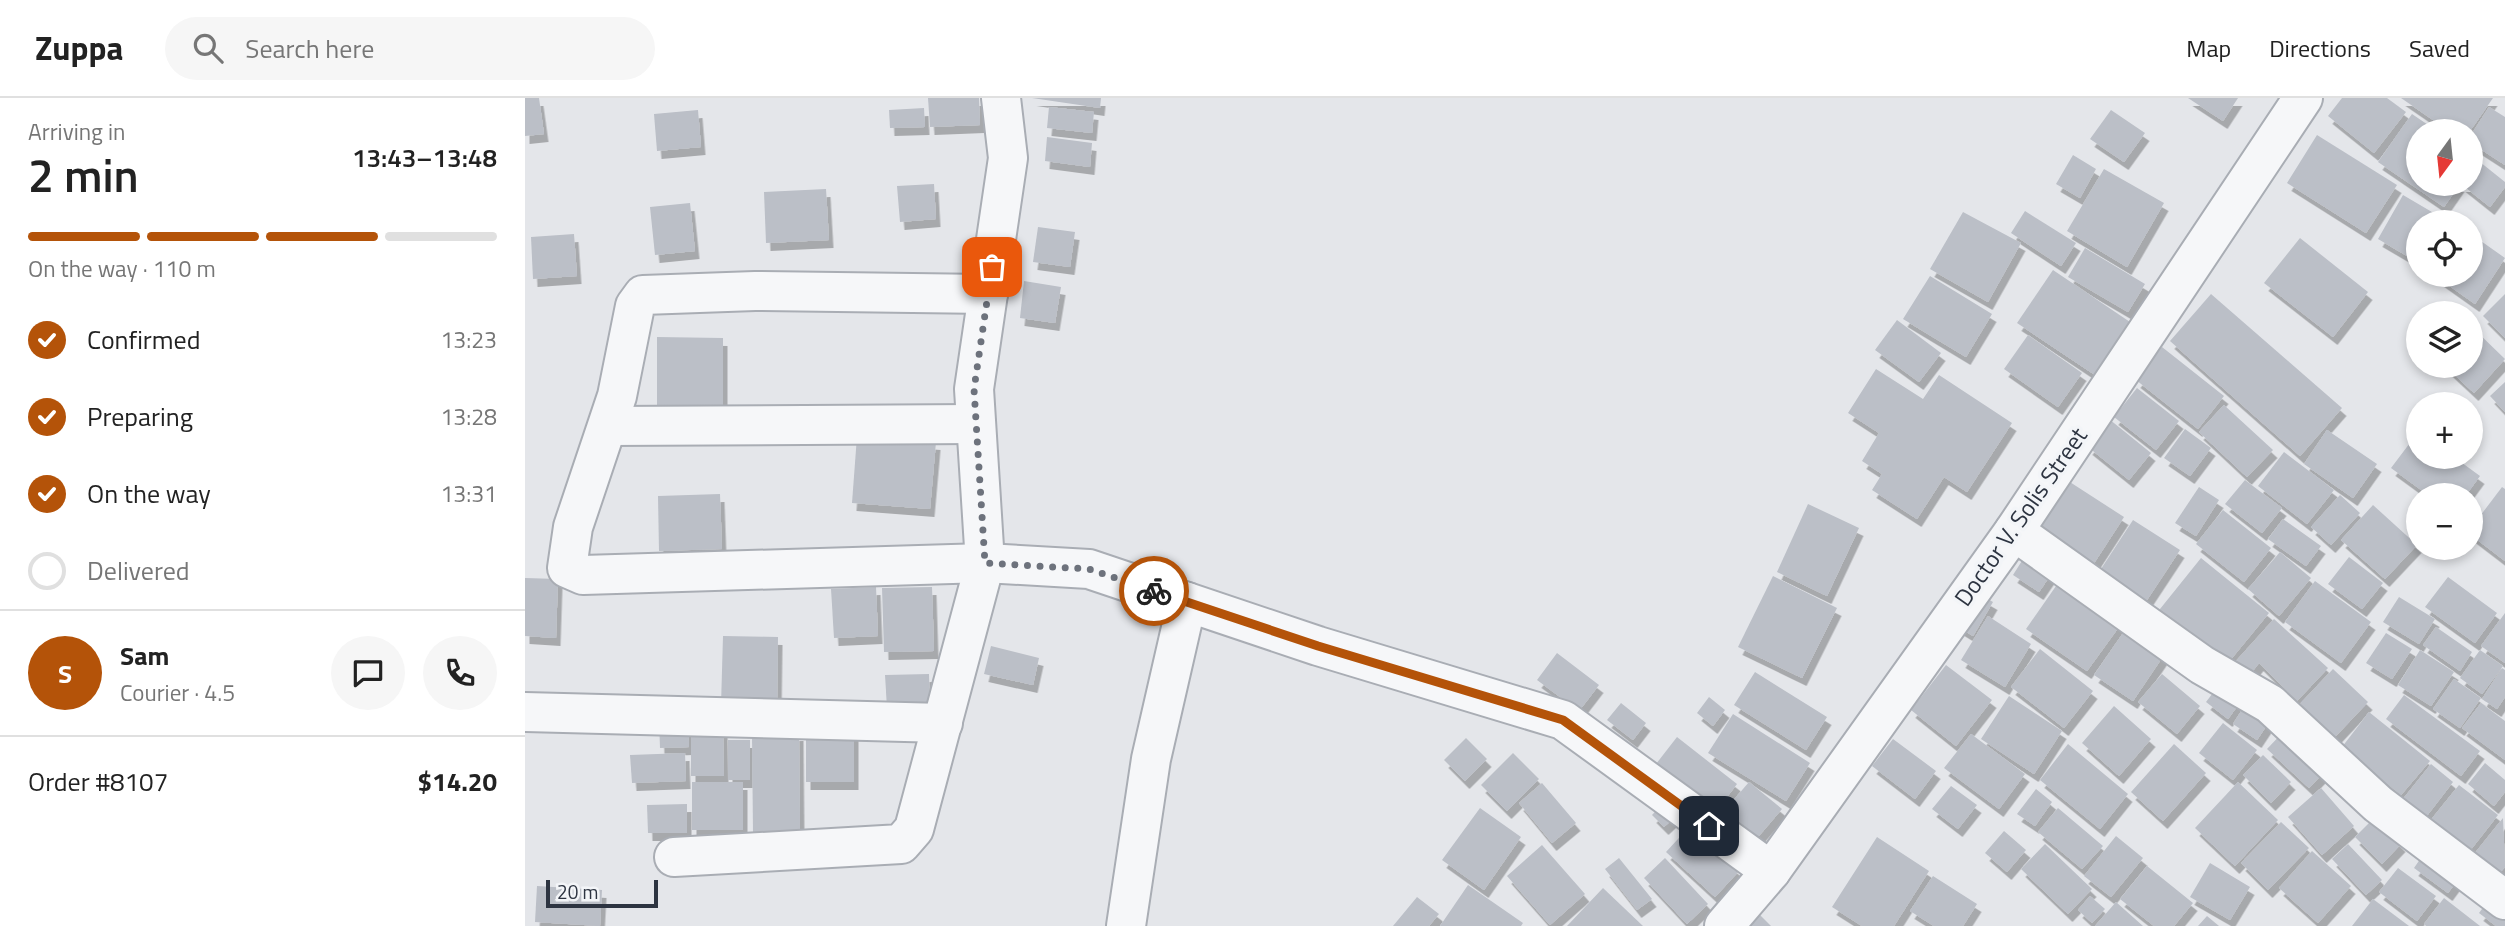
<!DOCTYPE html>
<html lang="en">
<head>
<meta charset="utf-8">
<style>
  body { margin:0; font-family:"Titillium Web",sans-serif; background:#f6f6f6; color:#222; height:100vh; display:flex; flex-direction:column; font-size:26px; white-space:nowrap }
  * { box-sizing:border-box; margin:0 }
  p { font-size:23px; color:#767676 }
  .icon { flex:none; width:38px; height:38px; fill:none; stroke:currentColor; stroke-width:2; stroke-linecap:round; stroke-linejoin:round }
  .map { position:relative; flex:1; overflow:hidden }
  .side { display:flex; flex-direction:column; background:#fff; width:525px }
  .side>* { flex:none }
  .needle { width:46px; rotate:195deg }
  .buttons { position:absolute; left:1881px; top:21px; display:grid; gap:14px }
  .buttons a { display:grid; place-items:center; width:77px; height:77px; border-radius:50%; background:#fff; box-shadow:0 4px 10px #0003; font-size:35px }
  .scale { position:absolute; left:21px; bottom:18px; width:112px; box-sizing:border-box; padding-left:7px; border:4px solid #2d3441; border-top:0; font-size:19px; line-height:24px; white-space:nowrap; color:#2d3441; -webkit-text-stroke:5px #f3f5f8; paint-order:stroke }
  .pin { position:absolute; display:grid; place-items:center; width:60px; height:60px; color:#fff; margin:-30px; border-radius:14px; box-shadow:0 4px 10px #0006 }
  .courier { position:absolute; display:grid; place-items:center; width:70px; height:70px; margin:-35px; border:5px solid #b45309; border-radius:50%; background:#fff; color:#222; box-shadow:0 2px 9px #0007 }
  .head em { font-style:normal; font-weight:600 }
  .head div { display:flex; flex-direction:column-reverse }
  .head { display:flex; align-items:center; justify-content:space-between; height:119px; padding:0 28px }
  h1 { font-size:46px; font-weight:600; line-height:52px }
  .bar { display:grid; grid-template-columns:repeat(4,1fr); gap:10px 7px; align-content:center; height:84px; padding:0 28px }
  .bar i { height:9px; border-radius:5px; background:#e0e0e0 }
  .bar .selected { background:#b45309 }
  .bar p { grid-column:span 4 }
  .line { display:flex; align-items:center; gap:18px; padding:0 28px; border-top:2px solid #e0e0e0 }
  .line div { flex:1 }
  .round { display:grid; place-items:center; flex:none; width:74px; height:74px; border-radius:37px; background:#f6f6f6 }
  ol { padding:0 28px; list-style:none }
  li { display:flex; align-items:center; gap:21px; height:77px }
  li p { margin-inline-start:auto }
  li .icon { padding:7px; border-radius:50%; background:#b45309; color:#fff; stroke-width:4 }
  li:last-child { color:#767676 }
  li i { width:38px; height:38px; border:4px solid #e0e0e0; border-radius:50% }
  header { display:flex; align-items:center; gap:42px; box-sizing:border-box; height:98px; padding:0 35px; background:#fff; border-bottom:2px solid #e0e0e0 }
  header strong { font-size:33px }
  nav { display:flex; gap:38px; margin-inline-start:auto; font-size:24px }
  .search { width:490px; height:63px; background:#f6f6f6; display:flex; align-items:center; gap:18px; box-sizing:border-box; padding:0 24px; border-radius:38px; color:#767676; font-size:26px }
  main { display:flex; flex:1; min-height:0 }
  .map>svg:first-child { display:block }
  .building { fill:#bbbfc7; filter:url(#shadow) }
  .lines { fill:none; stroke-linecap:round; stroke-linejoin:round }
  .minor-casing { stroke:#a9adb4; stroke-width:42 }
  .tertiary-casing { stroke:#a9adb4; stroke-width:42 }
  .minor { stroke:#f6f7f9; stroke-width:38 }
  .tertiary { stroke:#f6f7f9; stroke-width:38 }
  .done { stroke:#6d727c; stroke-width:7; stroke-dasharray:0 12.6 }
  .route { stroke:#b45309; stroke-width:9 }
  .labels { text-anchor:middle; stroke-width:7; stroke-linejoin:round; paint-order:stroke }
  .street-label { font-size:24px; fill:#2d3441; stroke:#f3f5f8 }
</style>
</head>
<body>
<header>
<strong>Zuppa</strong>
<div class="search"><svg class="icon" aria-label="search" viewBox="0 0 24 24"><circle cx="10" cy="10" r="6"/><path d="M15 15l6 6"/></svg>Search here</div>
<nav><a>Map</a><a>Directions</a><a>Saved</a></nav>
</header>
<main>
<section class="side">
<div class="head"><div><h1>2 min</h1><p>Arriving in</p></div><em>13:43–13:48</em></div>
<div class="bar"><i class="selected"></i><i class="selected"></i><i class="selected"></i><i></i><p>On the way · 110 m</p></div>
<ol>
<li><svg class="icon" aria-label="check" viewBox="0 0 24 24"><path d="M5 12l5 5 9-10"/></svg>Confirmed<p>13:23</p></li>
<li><svg class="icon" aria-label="check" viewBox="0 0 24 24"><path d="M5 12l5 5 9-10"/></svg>Preparing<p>13:28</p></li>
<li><svg class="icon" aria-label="check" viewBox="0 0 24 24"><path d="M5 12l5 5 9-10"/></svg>On the way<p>13:31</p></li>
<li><i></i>Delivered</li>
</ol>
<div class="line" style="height:126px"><b class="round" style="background:#b45309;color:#fff">S</b><div><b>Sam</b><p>Courier · 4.5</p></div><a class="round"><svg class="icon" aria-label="chat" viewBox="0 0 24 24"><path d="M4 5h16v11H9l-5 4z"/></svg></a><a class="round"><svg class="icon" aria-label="phone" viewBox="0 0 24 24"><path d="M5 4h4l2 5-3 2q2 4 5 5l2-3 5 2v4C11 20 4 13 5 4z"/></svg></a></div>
<div class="line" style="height:91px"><div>Order #8107</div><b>$14.20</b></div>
</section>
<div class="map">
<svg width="1980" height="828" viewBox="0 0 1980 828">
  <defs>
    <filter id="shadow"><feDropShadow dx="4.5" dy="8" stdDeviation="0" flood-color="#0004"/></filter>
  </defs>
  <rect width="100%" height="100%" fill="#e4e6ea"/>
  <g class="building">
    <path d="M 0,0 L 14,0 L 19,36 L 0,38 Z"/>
    <path d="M 403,0 L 454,0 L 455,27 L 405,29 Z"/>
    <path d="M 507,0 L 576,0 L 575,10 Z"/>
    <path d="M 1663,0 L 1713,0 L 1698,23 Z"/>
    <path d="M 1817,0 L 1862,0 L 1881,14 L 1849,55 L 1803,18 Z"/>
    <path d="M 1876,0 L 1968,0 L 1945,33 L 1924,33 Z"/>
    <path d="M 524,9 L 569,14 L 567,35 L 522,30 Z"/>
    <path d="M 1964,9 L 1980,19 L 1980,67 L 1946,45 L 1946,37 Z"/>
    <path d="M 399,10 L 400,29 L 365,30 L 364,12 Z"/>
    <path d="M 173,12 L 176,49 L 132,53 L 129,16 Z"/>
    <path d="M 1586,12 L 1620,35 L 1599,64 L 1565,41 Z"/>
    <path d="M 1887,16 L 1912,33 L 1894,33 L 1894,86 L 1935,86 L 1919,109 L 1853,64 Z"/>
    <path d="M 1792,37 L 1872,87 L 1841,135 L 1762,85 Z"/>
    <path d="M 522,39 L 567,45 L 565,69 L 520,63 Z"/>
    <path d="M 1548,57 L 1571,71 L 1555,100 L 1531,86 Z"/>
    <path d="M 1955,64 L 1980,84 L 1980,89 L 1965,109 L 1936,86 L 1946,86 L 1946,76 Z"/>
    <path d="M 1579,71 L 1639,105 L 1602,169 L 1542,133 Z"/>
    <path d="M 409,86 L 411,121 L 375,124 L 372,88 Z"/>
    <path d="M 301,91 L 304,142 L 241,145 L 239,94 Z"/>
    <path d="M 1878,97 L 1924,124 L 1894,124 L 1894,165 L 1853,141 Z"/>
    <path d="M 165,105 L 170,153 L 130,157 L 125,109 Z"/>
    <path d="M 1500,113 L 1551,145 L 1536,168 L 1486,135 Z"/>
    <path d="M 1438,114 L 1496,145 L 1463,204 L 1405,171 Z"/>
    <path d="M 513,129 L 550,134 L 545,169 L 508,164 Z"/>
    <path d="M 49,136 L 52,178 L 8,181 L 6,139 Z"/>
    <path d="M 1946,136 L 1980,160 L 1950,206 L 1909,177 L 1946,177 Z"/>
    <path d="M 1775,140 L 1843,194 L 1808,239 L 1739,185 Z"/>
    <path d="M 1560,150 L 1620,186 L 1603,214 L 1543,179 Z"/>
    <path d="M 1528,172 L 1605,224 L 1570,277 L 1492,225 Z"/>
    <path d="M 1405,178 L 1467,216 L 1441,259 L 1378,221 Z"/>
    <path d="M 499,183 L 536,189 L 530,225 L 495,220 Z"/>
    <path d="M 1686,196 L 1817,310 L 1775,358 L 1645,243 Z"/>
    <path d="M 1980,196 L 1980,240 L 1958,218 Z"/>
    <path d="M 1372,222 L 1416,255 L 1394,284 L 1350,252 Z"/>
    <path d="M 1948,230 L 1980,261 L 1949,295 L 1920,268 L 1946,268 Z"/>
    <path d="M 1503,237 L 1557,275 L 1533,309 L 1479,271 Z"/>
    <path d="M 132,239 L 198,240 L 198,320 L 132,319 Z"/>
    <path d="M 1637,249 L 1699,298 L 1673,331 L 1611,282 Z"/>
    <path d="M 1351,271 L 1398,301 L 1414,277 L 1487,325 L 1442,394 L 1419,379 L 1392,421 L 1347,392 L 1357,376 L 1337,363 L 1354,335 L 1323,315 Z"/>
    <path d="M 1980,284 L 1980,314 L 1965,298 Z"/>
    <path d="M 1612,290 L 1654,323 L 1631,352 L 1589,319 Z"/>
    <path d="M 1699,307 L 1748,352 L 1722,379 L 1674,334 Z"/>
    <path d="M 1584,321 L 1626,355 L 1604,382 L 1563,349 Z"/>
    <path d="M 1660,331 L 1686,350 L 1665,378 L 1639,360 Z"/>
    <path d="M 1802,332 L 1852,366 L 1828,400 L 1779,366 Z"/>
    <path d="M 1894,333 L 1894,359 L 1929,359 L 1955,378 L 1941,397 L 1903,397 L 1866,370 Z"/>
    <path d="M 332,338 L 411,344 L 405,411 L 327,405 Z"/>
    <path d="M 1759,354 L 1809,392 L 1782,426 L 1733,388 Z"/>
    <path d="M 1534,377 L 1599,419 L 1564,473 L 1499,430 Z"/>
    <path d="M 1720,382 L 1757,410 L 1737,435 L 1700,406 Z"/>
    <path d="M 1674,389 L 1694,402 L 1671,438 L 1650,425 Z"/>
    <path d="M 1977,389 L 1980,391 L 1980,463 L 1946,437 L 1946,430 Z"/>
    <path d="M 195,396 L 197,451 L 134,453 L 133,398 Z"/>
    <path d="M 1815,397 L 1835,415 L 1806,447 L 1786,429 Z"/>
    <path d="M 1283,406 L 1334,430 L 1302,498 L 1252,474 Z"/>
    <path d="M 1848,407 L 1892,447 L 1860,481 L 1816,442 Z"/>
    <path d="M 1698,412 L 1746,450 L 1719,484 L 1671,446 Z"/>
    <path d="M 1758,421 L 1796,448 L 1781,468 L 1743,441 Z"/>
    <path d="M 1608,422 L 1655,452 L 1618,508 L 1572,477 Z"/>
    <path d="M 1755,454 L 1786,480 L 1754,518 L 1723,491 Z"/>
    <path d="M 1500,458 L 1527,475 L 1514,494 L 1488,477 Z"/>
    <path d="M 1824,459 L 1858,485 L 1837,511 L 1803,486 Z"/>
    <path d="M 1676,460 L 1744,515 L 1698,571 L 1631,516 Z"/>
    <path d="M 1248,478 L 1312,510 L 1277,580 L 1213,549 Z"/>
    <path d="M 1538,478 L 1599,522 L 1562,573 L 1501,531 Z"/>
    <path d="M 1923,479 L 1972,515 L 1950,545 L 1900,509 Z"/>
    <path d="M 0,480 L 33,481 L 31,540 L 0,538 Z"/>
    <path d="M 1790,483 L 1846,524 L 1816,565 L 1760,524 Z"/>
    <path d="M 351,489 L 353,538 L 309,540 L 306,491 Z"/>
    <path d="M 407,489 L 409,553 L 359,554 L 357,490 Z"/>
    <path d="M 1449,493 L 1468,504 L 1448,538 L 1430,527 Z"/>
    <path d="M 1874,499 L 1910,521 L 1894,546 L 1858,524 Z"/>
    <path d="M 1980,515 L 1980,565 L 1956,548 Z"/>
    <path d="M 1463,518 L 1506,546 L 1480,589 L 1436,562 Z"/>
    <path d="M 1749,521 L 1803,570 L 1772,603 L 1734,565 L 1727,574 L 1711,563 Z"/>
    <path d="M 1605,525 L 1643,551 L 1608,603 L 1569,577 Z"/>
    <path d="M 1911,529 L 1947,554 L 1935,573 L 1898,547 Z"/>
    <path d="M 1861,535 L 1887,551 L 1867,581 L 1841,565 Z"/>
    <path d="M 198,538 L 253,539 L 252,609 L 196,607 Z"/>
    <path d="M 466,548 L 514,560 L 508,587 L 459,576 Z"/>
    <path d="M 1515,551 L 1568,593 L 1539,630 L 1486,589 Z"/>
    <path d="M 1895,552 L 1929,574 L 1906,608 L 1873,587 Z"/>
    <path d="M 1955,552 L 1978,568 L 1957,596 L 1935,580 Z"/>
    <path d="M 1032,555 L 1074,587 L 1054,613 L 1012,582 Z"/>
    <path d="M 1421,567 L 1467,602 L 1431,648 L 1386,612 Z"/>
    <path d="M 1977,570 L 1980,572 L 1980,599 L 1972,611 L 1957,601 Z"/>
    <path d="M 1808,571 L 1843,604 L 1809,640 L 1774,607 Z"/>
    <path d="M 1230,574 L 1302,619 L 1281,652 L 1209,607 Z"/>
    <path d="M 404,576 L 405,610 L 362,610 L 360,577 Z"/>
    <path d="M 1637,576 L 1675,608 L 1652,636 L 1613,604 Z"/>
    <path d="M 1929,581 L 1956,600 L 1935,630 L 1908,611 Z"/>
    <path d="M 1697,583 L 1719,599 L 1703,621 L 1681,604 Z"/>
    <path d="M 1879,597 L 1955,653 L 1936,678 L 1861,621 Z"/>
    <path d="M 1484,598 L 1537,633 L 1509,676 L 1456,641 Z"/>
    <path d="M 1184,599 L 1200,612 L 1188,628 L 1172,615 Z"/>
    <path d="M 1725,599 L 1750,615 L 1732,642 L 1708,626 Z"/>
    <path d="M 1096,605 L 1121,625 L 1108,642 L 1082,622 Z"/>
    <path d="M 1956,605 L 1980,623 L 1980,662 L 1937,630 Z"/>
    <path d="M 1589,608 L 1626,641 L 1594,678 L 1557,645 Z"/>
    <path d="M 1844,614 L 1905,663 L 1876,697 L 1817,649 Z"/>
    <path d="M 1208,616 L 1285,665 L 1261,703 L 1183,655 Z"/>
    <path d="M 134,622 L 163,622 L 164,649 L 135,650 Z"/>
    <path d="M 1698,625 L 1732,652 L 1708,682 L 1674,655 Z"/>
    <path d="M 198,629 L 199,678 L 166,678 L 166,630 Z"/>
    <path d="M 1762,630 L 1804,669 L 1784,690 L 1742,651 Z"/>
    <rect x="281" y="633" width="48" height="51"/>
    <path d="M 274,635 L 275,736 L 228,736 L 227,636 Z"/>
    <path d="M 1446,636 L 1500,676 L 1474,711 L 1419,670 Z"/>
    <path d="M 1152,639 L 1212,686 L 1192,712 L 1131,666 Z"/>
    <path d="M 941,640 L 962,661 L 940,683 L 919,662 Z"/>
    <path d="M 1368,641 L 1411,673 L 1390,701 L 1347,668 Z"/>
    <rect x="203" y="642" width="22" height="40"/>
    <path d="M 1543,646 L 1603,696 L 1575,731 L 1515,682 Z"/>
    <path d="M 1649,646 L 1681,675 L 1638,723 L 1606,694 Z"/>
    <path d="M 160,655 L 161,683 L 107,685 L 105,657 Z"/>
    <path d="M 988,655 L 1014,681 L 982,713 L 956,687 Z"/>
    <path d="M 1738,657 L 1766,684 L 1746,705 L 1718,677 Z"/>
    <path d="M 1960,665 L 1980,682 L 1980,694 L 1969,708 L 1943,686 Z"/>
    <path d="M 1906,666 L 1928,684 L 1901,719 L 1878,701 Z"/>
    <rect x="167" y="684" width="51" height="48"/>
    <path d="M 1224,684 L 1257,711 L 1233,739 L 1200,712 Z"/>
    <path d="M 1713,684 L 1753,722 L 1710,768 L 1670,730 Z"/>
    <path d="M 1017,685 L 1051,725 L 1027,745 L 994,705 Z"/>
    <path d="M 1934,687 L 1973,717 L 1944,754 L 1905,723 Z"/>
    <path d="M 1426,688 L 1452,707 L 1433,731 L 1407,711 Z"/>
    <path d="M 1796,690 L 1829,728 L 1797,757 L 1763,719 Z"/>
    <path d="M 1511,691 L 1527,704 L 1510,728 L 1492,716 Z"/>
    <path d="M 1140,703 L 1153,716 L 1139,729 L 1127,717 Z"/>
    <path d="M 162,706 L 162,735 L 123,735 L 122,707 Z"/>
    <path d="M 955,710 L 996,739 L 959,792 L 917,762 Z"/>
    <path d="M 1533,710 L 1578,748 L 1557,771 L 1513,734 Z"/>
    <path d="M 1849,720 L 1876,746 L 1857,766 L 1830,739 Z"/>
    <path d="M 1978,720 L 1980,769 L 1971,779 L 1946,760 Z"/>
    <path d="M 1756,724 L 1784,750 L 1743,792 L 1716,765 Z"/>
    <path d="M 1164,729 L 1214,773 L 1190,799 L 1141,754 Z"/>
    <path d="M 1479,733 L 1501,752 L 1482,774 L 1460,755 Z"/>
    <path d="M 1591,738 L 1618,760 L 1586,799 L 1559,778 Z"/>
    <path d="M 1352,739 L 1404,773 L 1369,828 L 1337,828 L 1307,809 Z"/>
    <path d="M 1520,746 L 1567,791 L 1543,816 L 1496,771 Z"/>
    <path d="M 1823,746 L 1857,782 L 1841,797 L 1807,761 Z"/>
    <path d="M 1017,747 L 1060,796 L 1025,827 L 982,778 Z"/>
    <path d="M 1902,751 L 1937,776 L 1923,795 L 1889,770 Z"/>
    <path d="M 1787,753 L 1826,788 L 1793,825 L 1754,790 Z"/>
    <path d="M 1094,760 L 1127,801 L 1112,812 L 1080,771 Z"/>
    <path d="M 1140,760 L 1183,806 L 1162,826 L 1119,780 Z"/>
    <path d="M 1685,765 L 1725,789 L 1705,822 L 1665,799 Z"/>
    <path d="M 1622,768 L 1668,805 L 1649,828 L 1629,828 L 1595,801 Z"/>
    <path d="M 1873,770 L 1911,798 L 1892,823 L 1854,794 Z"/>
    <path d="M 1408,778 L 1452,806 L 1438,828 L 1409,828 L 1385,813 Z"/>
    <path d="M 943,787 L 998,825 L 996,828 L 915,828 Z"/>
    <path d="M 12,788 L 77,792 L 75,828 L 10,824 Z"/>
    <path d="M 1078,790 L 1118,828 L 1042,828 Z"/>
    <path d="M 1565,798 L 1580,811 L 1567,825 L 1553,812 Z"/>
    <path d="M 892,799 L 914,816 L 904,828 L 868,828 Z"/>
    <path d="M 1966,799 L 1980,809 L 1980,828 L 1971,828 L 1954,815 Z"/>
    <path d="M 1919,800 L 1955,828 L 1901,828 L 1899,826 Z"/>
    <path d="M 1848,801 L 1884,828 L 1827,828 Z"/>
    <path d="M 1591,804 L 1618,828 L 1570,828 Z"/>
    <path d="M 1234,816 L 1246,828 L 1222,828 Z"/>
    <path d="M 1682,818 L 1694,828 L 1673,828 Z"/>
  </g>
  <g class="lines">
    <g class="minor-casing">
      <g id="minor">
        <path d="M 463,196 L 230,193 L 118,197 L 110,208 L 92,298 L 48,429 L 42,470 L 58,477 L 460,465 L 564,471 L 793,548 L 1038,622 L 1246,773"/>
        <path d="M 83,328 L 451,326"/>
        <path d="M 1489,433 L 1677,567 L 1745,606 L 1853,706 L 1980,802"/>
        <path d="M 0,614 L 418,625"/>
        <path d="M 149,759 L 376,746 L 389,731 L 460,465 L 449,291 L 483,60 L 476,0"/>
        <path d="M 601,828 L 626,661 L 662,504"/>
      </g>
    </g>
    <g class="tertiary-casing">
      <path id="tertiary" d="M 1199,828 L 1246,773 L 1489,433 L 1778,0"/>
    </g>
    <use href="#minor" class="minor"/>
    <use href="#tertiary" class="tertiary"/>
  </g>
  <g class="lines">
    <path class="done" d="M 467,169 L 449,291 L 460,465 L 564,471 L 629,493"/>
    <path class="route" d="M 629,493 L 793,548 L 1038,622 L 1184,728"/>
  </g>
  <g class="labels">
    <g class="street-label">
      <text transform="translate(1496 419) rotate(-55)" y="8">Doctor V. Solis Street</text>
    </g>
  </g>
</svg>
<div class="buttons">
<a><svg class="needle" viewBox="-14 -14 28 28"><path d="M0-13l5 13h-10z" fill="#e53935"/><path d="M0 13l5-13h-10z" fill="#767676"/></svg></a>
<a><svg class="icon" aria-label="locate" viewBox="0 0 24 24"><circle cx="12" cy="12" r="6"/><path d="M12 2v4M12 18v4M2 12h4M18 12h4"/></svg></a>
<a><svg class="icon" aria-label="layers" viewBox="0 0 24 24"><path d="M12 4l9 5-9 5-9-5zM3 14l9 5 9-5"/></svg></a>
<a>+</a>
<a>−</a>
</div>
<div class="scale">20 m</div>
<div class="pin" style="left:467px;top:169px;background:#ea580c"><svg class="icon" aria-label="bag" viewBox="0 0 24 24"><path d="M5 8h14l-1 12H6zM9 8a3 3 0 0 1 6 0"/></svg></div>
<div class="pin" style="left:1184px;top:728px;background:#1f2937"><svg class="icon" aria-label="home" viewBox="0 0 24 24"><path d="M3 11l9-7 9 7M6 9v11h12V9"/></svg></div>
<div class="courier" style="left:629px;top:493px"><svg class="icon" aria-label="bike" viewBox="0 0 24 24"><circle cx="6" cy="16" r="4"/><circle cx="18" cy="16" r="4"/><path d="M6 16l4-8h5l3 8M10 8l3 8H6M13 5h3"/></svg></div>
</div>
</main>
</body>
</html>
